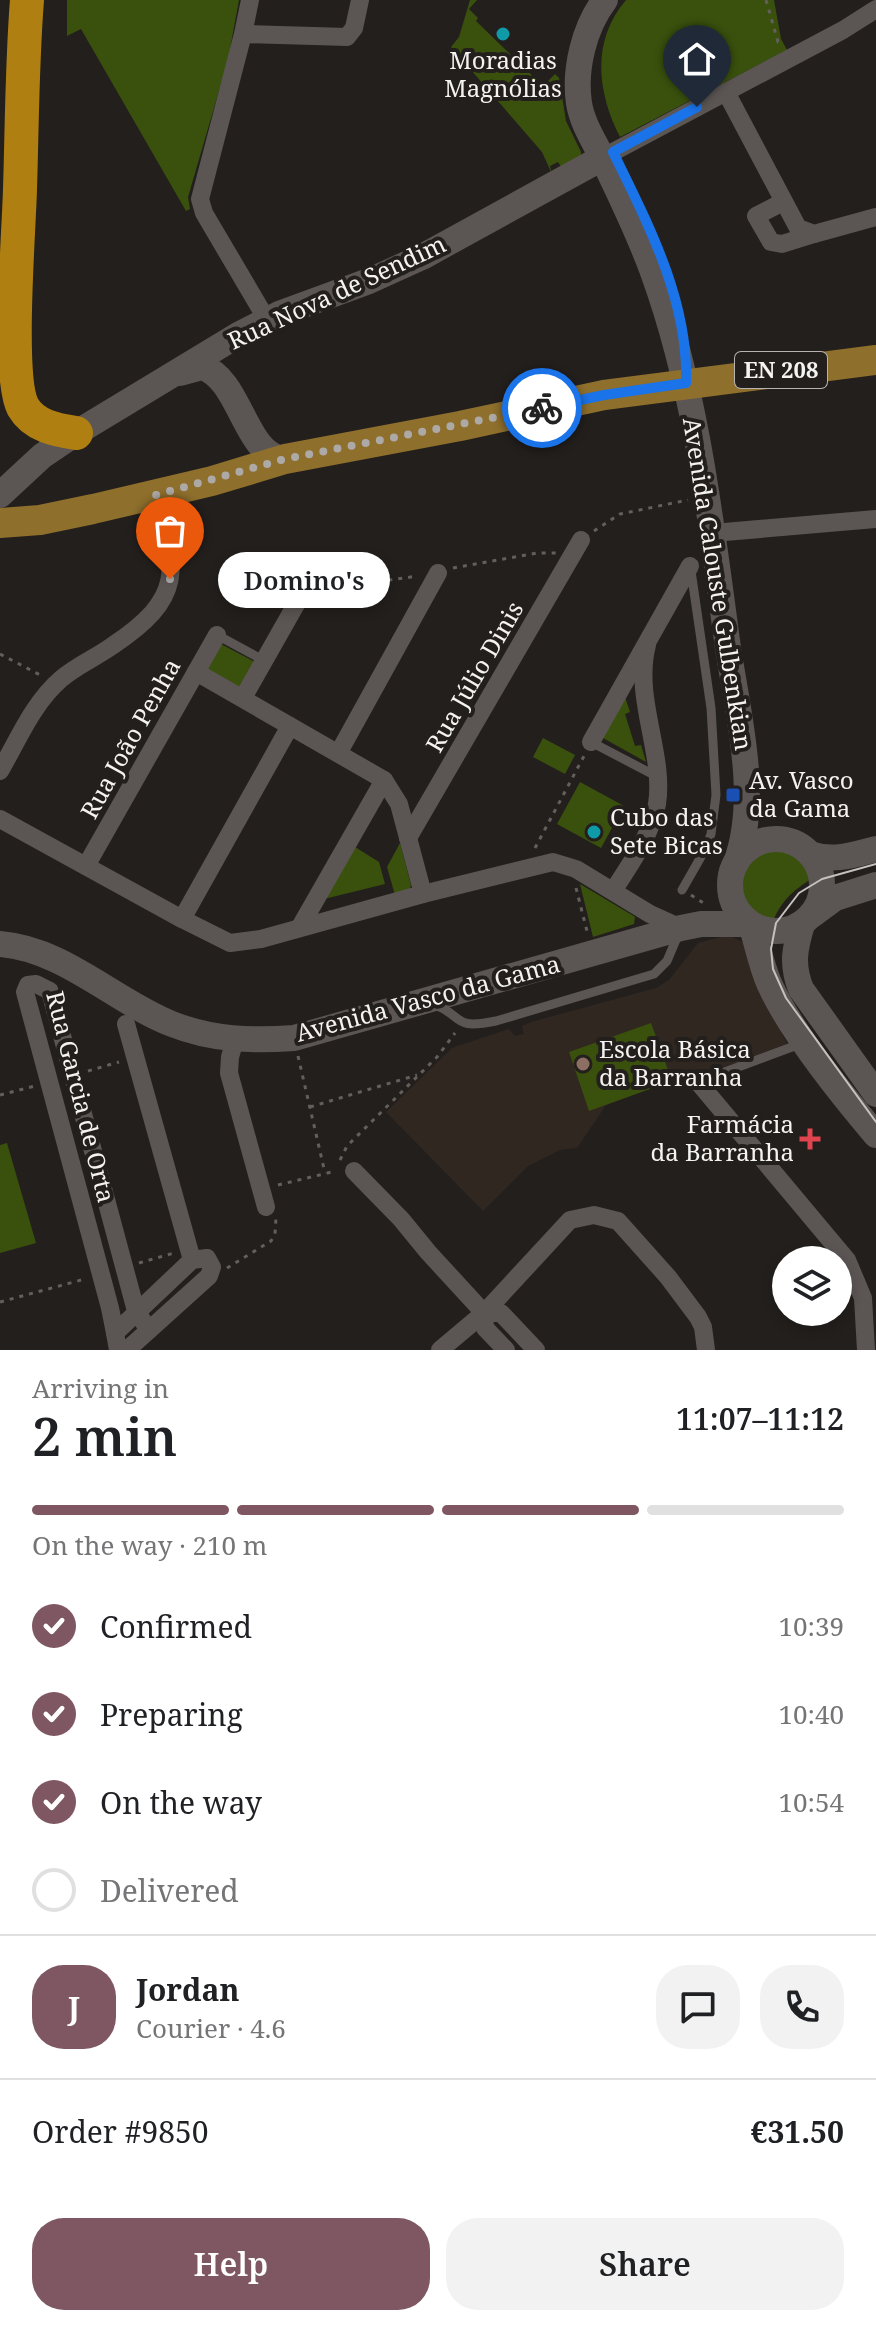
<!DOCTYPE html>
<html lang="en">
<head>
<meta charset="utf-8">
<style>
  body { margin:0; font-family:"Noto Serif",serif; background:#f2f2f2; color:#202124; height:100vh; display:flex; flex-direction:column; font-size:30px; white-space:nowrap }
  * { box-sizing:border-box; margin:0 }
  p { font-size:26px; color:#757577 }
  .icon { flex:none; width:44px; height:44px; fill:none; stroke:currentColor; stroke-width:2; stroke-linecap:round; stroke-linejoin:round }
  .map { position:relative; height:1350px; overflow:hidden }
  .details { display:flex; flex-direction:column; background:#fff; flex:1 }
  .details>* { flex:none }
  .controls { position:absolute; left:772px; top:1246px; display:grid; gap:16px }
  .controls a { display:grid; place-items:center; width:80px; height:80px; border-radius:50%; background:#fff; box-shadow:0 4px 12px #0003; font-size:40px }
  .pin { position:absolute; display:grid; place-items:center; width:68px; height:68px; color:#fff; margin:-82px -34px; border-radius:50% 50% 50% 0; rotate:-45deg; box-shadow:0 0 8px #0007 }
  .pin .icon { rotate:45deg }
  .courier { position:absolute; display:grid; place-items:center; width:80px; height:80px; margin:-40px; border:6px solid #1a73e8; border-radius:50%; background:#fff; color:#222; box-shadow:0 2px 10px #0007 }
  .bubble { position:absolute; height:56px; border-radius:28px; background:#fff; box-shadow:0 4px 12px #0003; font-size:26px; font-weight:600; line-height:56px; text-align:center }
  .head em { font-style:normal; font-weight:600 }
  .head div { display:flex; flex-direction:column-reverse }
  .head { display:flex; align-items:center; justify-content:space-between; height:136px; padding:0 32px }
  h1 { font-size:52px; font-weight:600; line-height:60px }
  .bar { display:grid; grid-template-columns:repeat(4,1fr); gap:12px 8px; align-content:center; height:96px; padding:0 32px }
  .bar i { height:10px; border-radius:6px; background:#e0e0e0 }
  .bar .active { background:#7e5762 }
  .bar p { grid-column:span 4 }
  .line { display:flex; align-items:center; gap:20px; padding:0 32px; border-top:2px solid #e0e0e0 }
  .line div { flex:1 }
  .round { display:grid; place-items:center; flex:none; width:84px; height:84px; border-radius:32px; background:#f2f2f2 }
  ol { padding:0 32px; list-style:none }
  li { display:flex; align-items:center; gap:24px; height:88px }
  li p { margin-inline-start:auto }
  li .icon { padding:8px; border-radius:50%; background:#7e5762; color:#fff; stroke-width:4 }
  li:last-child { color:#757577 }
  li i { width:44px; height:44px; border:4px solid #e0e0e0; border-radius:50% }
  .button { display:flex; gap:16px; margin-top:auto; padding:16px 32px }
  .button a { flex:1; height:92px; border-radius:32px; background:#7e5762; color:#fff; font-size:32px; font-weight:600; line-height:92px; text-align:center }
  .button a+a { background:#f2f2f2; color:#202124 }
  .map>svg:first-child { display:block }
  .built { fill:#302721 }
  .green { fill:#3a510d }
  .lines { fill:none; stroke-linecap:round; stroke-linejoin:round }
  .path { stroke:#625f5d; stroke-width:3; stroke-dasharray:4 6; stroke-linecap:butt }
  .lane { stroke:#5b5654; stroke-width:9 }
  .street { stroke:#5b5654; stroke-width:18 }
  .secondary { stroke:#5b5654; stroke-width:26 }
  .primary { stroke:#8e6f2c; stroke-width:30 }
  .highway { stroke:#b07f11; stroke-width:34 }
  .tram { stroke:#c4c1bf; stroke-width:2 }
  .done { stroke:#aca9a7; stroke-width:8; stroke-dasharray:0 14.4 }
  .route { stroke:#1a73e8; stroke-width:10 }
  .culture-dot { fill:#0f9aa8; stroke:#231f1d; stroke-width:3 }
  .transit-dot { fill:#1a4fb4; stroke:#231f1d; stroke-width:3 }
  .education-dot { fill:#8d6e63; stroke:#231f1d; stroke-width:3 }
  .health-dot { fill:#e0444e; stroke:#231f1d; stroke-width:3 }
  .labels { text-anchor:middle; stroke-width:8; stroke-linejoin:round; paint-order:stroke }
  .shield { fill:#231f1d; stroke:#b6b3b1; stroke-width:2 }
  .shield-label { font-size:22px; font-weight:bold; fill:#f5f3f1 }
  .poi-label { font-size:24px; fill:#f5f3f1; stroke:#231f1d; text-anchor:start }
  .street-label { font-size:24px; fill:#f5f3f1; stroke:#231f1d }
</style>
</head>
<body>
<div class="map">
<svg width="876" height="1350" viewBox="0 0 876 1350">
  <rect width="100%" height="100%" fill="#231f1d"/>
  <path class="built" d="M 729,935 L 746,944 L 753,972 L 787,1044 L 687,1081 L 672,1081 L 606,1105 L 577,1148 L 560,1150 L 528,1166 L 483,1211 L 386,1112 L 452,1048 L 509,1029 L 515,1036 L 524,1034 L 522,1026 L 531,1022 L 656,988 L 669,980 L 698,943 Z"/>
  <g class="green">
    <path d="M 67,0 L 239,0 L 228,60 L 188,197 L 190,209 L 186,211 L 81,29 L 67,36 Z"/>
    <path d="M 470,0 L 477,0 L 469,9 L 478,18 L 476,21 L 543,86 L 555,74 L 559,78 L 566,121 L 581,152 L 581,155 L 563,170 L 558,162 L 550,166 L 552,174 L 542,152 L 451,47 L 459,37 Z"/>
    <path d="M 626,0 L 774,0 L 781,39 L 787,50 L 620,137 C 597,92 591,41 626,0 Z"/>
    <path d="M 219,643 L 255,662 L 240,689 L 204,670 Z"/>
    <path d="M 625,697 L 630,712 L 625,714 L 635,746 L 641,745 L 646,762 L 603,738 Z"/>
    <path d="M 543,738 L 575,755 L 565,774 L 533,757 Z"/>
    <path d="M 580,782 L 624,806 L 601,848 L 557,824 Z"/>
    <path d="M 400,843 L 411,885 L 410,889 L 395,895 L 387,867 Z"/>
    <path d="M 355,847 L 379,862 L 385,884 L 324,899 Z"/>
    <path d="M 772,849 C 792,849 806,859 813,878 C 793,890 780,902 772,924 C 729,910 726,860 772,849 Z"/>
    <path d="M 580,884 L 632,915 L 635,917 L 634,924 L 593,937 Z"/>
    <path d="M 651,1023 L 672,1081 L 589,1111 L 569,1052 Z"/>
    <path d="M 7,1143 L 36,1243 L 0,1253 L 0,1145 Z"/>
  </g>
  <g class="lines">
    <g class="path">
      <path d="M 766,0 L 778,42 L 783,43"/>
      <path d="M 594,531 L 620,514 L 688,500"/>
      <path d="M 453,568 L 537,553 L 556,553"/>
      <path d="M 319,590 L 418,576"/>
      <path d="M 0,654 L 42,676"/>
      <path d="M 535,848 L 584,756"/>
      <path d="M 576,888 L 588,935"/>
      <path d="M 691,895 L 705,904"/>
      <path d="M 298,1056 L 325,1173"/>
      <path d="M 88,1071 L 119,1062"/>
      <path d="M 0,1095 L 35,1086"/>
      <path d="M 310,1107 L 417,1075"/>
      <path d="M 340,1160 L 347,1146 L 437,1057 L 455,1033"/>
      <path d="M 278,1185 L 336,1171"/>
      <path d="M 139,1263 L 174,1253"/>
      <path d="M 227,1268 L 271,1241 L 275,1234 L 276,1218"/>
      <path d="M 0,1302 L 85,1279"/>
    </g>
    <g class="lane">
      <path d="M 217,635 L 263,660"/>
      <path d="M 591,742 L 656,776"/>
      <path d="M 682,890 L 706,848 L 711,834 L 716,795 L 711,708 L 691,571"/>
      <path d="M 434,1004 C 465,1017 452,1030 496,1021 L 654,974 L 667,961 L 678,935"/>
      <path d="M 698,1082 L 800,1044"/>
    </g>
    <g class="street">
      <path d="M 250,0 L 243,34 L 200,199 L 204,213 L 267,320"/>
      <path d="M 243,34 L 347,37 L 354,28 L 360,0"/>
      <path d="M 726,92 L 798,228 L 814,234 L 876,217"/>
      <path d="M 613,152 L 843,30 L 876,9"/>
      <path d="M 783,202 L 756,216 L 771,242 L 782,244 L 814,234"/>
      <path d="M 713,533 L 876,519"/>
      <path d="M 196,672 L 384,780 L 399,804 L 423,894"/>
      <path d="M 243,698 L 303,592"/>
      <path d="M 591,742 L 690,566"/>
      <path d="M 339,752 L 438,573"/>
      <path d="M 0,771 C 18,740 33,703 61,679 C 76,666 95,658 112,646 C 184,598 178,571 156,495"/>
      <path d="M 0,819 L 182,919 L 230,943 L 261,939 L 423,894 L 553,862 L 576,869 L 650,914 L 681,928"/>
      <path d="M 408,838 L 581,540"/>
      <path d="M 86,866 L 217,635"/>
      <path d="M 613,891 C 630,865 651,835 657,804 C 665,754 633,698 647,645"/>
      <path d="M 182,919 L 290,726"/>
      <path d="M 300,927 L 384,780"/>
      <path d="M 126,1024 L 192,1260"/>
      <path d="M 235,1040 L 230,1057 L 229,1073 L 266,1207"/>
      <path d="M 698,1082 L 847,1260 L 863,1298 L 866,1350"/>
      <path d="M 354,1171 L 401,1219 L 428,1252 L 484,1313 L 485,1328 L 506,1350"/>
      <path d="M 484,1313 L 501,1313 L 536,1350"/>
      <path d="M 115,1333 L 110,1308 L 25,992 L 28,985 L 36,984 L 50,991 L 136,1311 L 149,1330"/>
      <path d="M 118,1350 L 115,1333 L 192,1260 L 207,1258 L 212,1267 L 209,1276 L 127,1350"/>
      <path d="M 440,1350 L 484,1313 L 570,1220 L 594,1215 L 618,1221 L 668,1277 L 698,1317 L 703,1327 L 706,1350"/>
    </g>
    <g class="secondary">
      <path d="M 605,0 C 584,27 574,70 579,103 C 582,123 594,141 603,159 C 621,197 640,235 654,275 C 697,394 711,523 728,648 C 738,714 760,798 736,863"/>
      <path d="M 180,373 L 202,367 C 241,379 245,457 285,459"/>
      <path d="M 0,495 L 42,456 L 76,433 L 238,335 L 279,314 L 369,281 L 422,257 L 602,158"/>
      <circle cx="776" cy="885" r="46"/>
      <path d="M 810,854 C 833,862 853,855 876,849"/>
      <path d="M 812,915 L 835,898 L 876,885"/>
      <path d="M 751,924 C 757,943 761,964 769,983 C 790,1030 842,1095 876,1135"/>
      <path d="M 802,924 C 795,948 791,964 801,989 L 876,1094"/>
      <path d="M 0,944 C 64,949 114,1001 172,1024 C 212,1040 252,1041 294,1038 L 681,928 L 701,924 L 751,924"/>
    </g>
    <path class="primary" d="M 0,523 L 40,520 L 93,509 L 212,481 L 285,459 L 460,426 L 604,395 L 876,360"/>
    <path class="highway" d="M 27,0 C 22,63 22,126 20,189 C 19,231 7,377 23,407 C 34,426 56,430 76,433"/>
    <path class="tram" d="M 876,864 L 822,879 L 799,893 L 776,923 L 771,949 L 773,969 L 786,998 L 876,1122"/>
  </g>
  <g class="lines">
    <path class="done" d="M 170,579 L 172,554 L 156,495 L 285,459 L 542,408"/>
    <path class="route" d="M 542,408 L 604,395 L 686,383 C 689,301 648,224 613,152 L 697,107"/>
  </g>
  <g class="culture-dot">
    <circle cx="503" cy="34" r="8"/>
    <circle cx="594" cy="832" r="8"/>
  </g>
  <rect class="transit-dot" x="725" y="787" width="16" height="16" rx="4"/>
  <circle class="education-dot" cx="583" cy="1064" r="8"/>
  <path class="health-dot" d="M806 1127h8v8h8v8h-8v8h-8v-8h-8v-8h8z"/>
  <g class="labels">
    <rect class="shield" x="735" y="352" width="92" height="36" rx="6"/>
    <g class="shield-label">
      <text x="781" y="378">EN 208</text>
    </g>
    <g class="poi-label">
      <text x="503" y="69" text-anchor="middle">Moradias<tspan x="503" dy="28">Magnólias</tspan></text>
      <text x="749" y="789">Av. Vasco<tspan x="749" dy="28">da Gama</tspan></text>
      <text x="610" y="826">Cubo das<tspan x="610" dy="28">Sete Bicas</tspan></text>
      <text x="599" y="1058">Escola Básica<tspan x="599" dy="28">da Barranha</tspan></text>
      <text x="794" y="1133" text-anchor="end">Farmácia<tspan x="794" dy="28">da Barranha</tspan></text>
    </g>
    <g class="street-label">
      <text transform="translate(337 293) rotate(-25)" y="8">Rua Nova de Sendim</text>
      <text transform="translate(717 584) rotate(81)" y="8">Avenida Calouste Gulbenkian</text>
      <text transform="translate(475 677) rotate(-60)" y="8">Rua Júlio Dinis</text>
      <text transform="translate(131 739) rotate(-61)" y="8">Rua João Penha</text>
      <text transform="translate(428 999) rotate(-15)" y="8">Avenida Vasco da Gama</text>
      <text transform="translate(80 1097) rotate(76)" y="8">Rua Garcia de Orta</text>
    </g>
  </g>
</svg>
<div class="controls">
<a><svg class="icon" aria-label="layers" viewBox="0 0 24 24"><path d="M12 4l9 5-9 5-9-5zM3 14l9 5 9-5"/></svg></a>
</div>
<div class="pin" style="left:170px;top:579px;background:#ea580c"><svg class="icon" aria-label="bag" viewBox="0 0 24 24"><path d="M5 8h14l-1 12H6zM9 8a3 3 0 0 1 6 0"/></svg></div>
<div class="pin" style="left:697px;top:107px;background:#1f2937"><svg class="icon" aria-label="home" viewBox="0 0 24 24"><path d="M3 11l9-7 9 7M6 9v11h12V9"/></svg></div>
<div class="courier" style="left:542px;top:408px"><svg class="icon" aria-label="bike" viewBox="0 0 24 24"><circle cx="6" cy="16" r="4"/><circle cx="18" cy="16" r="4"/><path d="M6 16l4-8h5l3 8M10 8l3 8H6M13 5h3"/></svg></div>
<div class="bubble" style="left:218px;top:552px;width:172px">Domino's</div>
</div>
<section class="details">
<div class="head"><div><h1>2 min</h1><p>Arriving in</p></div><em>11:07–11:12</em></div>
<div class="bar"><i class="active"></i><i class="active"></i><i class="active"></i><i></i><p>On the way · 210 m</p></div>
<ol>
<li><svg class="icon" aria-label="check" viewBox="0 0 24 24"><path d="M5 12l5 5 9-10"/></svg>Confirmed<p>10:39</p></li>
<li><svg class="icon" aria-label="check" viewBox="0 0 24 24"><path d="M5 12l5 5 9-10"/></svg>Preparing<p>10:40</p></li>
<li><svg class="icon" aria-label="check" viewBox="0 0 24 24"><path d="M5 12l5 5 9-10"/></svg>On the way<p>10:54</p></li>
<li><i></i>Delivered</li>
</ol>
<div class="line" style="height:144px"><b class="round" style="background:#7e5762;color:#fff">J</b><div><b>Jordan</b><p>Courier · 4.6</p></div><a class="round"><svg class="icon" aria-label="chat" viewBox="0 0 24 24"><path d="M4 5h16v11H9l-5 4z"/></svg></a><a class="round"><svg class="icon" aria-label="phone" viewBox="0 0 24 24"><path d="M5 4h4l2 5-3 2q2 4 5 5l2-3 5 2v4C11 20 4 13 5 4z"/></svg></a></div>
<div class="line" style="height:104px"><div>Order #9850</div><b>€31.50</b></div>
<div class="button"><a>Help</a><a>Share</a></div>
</section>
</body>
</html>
